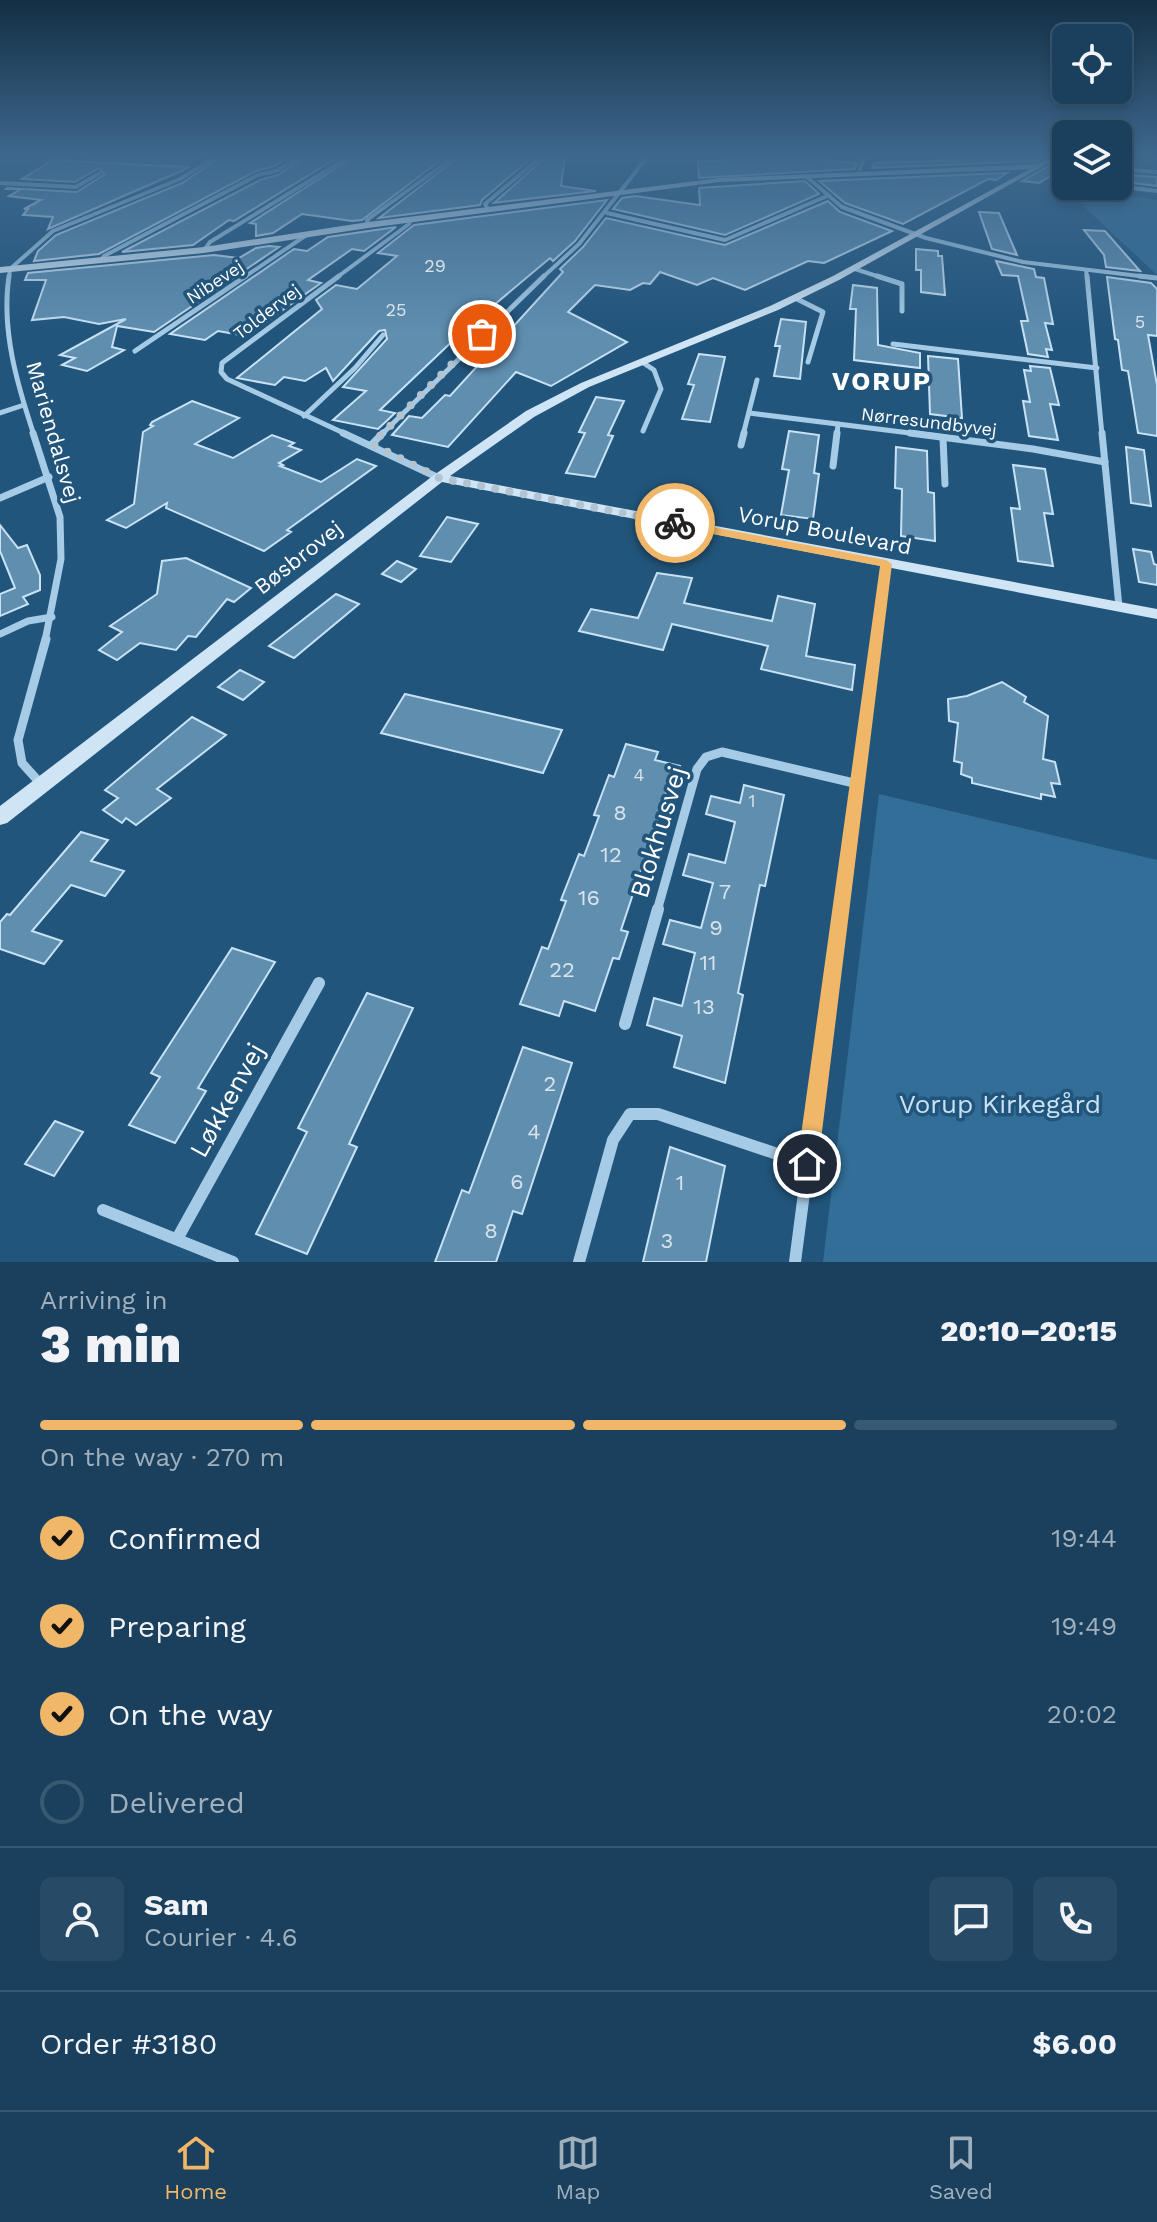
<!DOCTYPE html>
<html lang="en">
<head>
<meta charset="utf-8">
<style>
  body { margin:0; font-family:"Work Sans",sans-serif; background:#274b66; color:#f1f3f6; height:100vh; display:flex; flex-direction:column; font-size:30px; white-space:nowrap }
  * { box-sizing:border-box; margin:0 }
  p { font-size:26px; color:#9fafbc }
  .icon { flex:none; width:44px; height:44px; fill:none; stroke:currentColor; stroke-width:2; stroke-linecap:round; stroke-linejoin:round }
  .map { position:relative; height:1262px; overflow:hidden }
  .panel { display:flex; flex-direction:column; background:#1a405d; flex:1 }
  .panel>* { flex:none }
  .fabs { position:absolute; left:1052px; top:24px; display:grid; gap:16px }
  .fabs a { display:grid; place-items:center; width:80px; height:80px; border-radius:12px; background:#1a405d; box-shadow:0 4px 12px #0003,0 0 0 2px #385972; font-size:40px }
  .pin { position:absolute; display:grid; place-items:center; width:68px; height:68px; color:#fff; margin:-34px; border:4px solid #fff; border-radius:50%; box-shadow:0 2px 8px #0007 }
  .courier { position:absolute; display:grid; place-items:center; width:80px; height:80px; margin:-40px; border:6px solid #f1b768; border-radius:50%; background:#fff; color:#222; box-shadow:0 2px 10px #0007 }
  .head em { font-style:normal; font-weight:800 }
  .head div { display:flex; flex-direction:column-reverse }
  .head { display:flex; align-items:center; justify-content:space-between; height:136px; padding:0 40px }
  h1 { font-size:52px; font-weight:800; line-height:60px }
  .bar { display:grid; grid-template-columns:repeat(4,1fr); gap:12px 8px; align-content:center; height:96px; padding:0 40px }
  .bar i { height:10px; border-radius:6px; background:#385972 }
  .bar .active { background:#f1b768 }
  .bar p { grid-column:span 4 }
  .line { display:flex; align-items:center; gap:20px; padding:0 40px; border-top:2px solid #385972 }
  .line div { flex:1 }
  .round { display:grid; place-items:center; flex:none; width:84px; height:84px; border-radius:12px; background:#274b66 }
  ol { padding:0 40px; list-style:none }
  li { display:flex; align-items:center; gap:24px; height:88px }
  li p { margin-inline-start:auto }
  li .icon { padding:8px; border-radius:50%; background:#f1b768; color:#111; stroke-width:4 }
  li:last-child { color:#9fafbc }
  li i { width:44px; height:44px; border:4px solid #385972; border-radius:50% }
  .tab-bar { display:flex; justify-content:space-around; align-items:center; height:112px; border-top:2px solid #385972; background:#1a405d; font-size:22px; color:#9fafbc }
  .tab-bar a { display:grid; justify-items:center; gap:4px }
  .tab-bar .active { color:#f1b768 }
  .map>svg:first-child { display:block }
  .green { fill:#326e98 }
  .building { fill:#5f8eaf; stroke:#c8e2f5; stroke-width:2 }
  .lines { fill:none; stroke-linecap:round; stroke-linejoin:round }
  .street-far4 { stroke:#a5cbe6; stroke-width:4 }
  .street-far3 { stroke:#a5cbe6; stroke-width:5 }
  .street-far2 { stroke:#a5cbe6; stroke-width:7 }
  .street-far1 { stroke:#a5cbe6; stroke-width:9 }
  .street { stroke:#a5cbe6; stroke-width:12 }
  .secondary { fill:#cfe5f5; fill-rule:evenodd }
  .route { fill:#f1b768 }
  .done { stroke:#b2c4d1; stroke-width:8; stroke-dasharray:0 14.4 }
  .labels { text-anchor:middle; stroke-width:7; stroke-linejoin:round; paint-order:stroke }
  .number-label { font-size:18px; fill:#d7e3eb }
  .far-street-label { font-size:18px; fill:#fff; stroke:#22557c }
  .street-label { font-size:22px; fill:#fff; stroke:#22557c }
  .near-number-label { font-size:22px; fill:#d7e3eb }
  .far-district-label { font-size:26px; font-weight:bold; letter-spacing:2px; fill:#fff; stroke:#22557c }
  .near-street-label { font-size:26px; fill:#fff; stroke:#22557c }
  .near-park-label { font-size:26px; fill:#c8e2f5; stroke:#22557c }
</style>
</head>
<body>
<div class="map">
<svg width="1157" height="1262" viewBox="0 0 1157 1262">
  <rect width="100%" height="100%" fill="#22557c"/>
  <g class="green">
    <path d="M 208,156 L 180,175 L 136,193 L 128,191 L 176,166 L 85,161 L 82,157 Z"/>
    <path d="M 1063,187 L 1157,200 L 1157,274 L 1156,274 Z"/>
    <path d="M 879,794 L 1157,860 L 1157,1262 L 823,1262 Z"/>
  </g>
  <g class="building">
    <path d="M 222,156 L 291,156 L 274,166 L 256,171 L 99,254 L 34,261 L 38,251 L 56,235 L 182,183 Z"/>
    <path d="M 307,156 L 340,156 L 234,221 L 229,220 L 193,245 L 122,252 L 260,180 L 278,175 Z"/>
    <path d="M 355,156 L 446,156 L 362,220 L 352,221 L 302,214 L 273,233 L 256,236 L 256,224 L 250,223 Z"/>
    <path d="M 460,156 L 534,156 L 482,200 L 480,205 L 379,218 Z"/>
    <path d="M 547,156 L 565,156 L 561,186 L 596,191 L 494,203 Z"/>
    <path d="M 727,156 L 785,156 L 857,163 L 855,169 L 699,178 L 698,161 L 724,161 Z"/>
    <path d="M 964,156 L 1045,156 L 1037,161 L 872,168 L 874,163 L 964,160 Z"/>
    <path d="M 1066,156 L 1066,167 L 1039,183 L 1022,181 Z"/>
    <path d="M 53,160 L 146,165 L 190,167 L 48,229 L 53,217 L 23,215 L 28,209 L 24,209 L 41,200 L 9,196 L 21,189 L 6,189 L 7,188 L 77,192 L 105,174 L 99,168 L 75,182 L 22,179 Z"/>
    <path d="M 1007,173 L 996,180 L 988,179 L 903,224 L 845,203 L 819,181 Z"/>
    <path d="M 1118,174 L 1157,177 L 1157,186 L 1118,181 Z"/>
    <path d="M 805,181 L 819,194 L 725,235 L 613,209 L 622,198 L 635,196 L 700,205 L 699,188 Z"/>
    <path d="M 607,200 L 575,241 L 553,261 L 550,258 L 462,332 L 380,410 L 395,413 L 378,429 L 333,420 L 366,391 L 343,387 L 387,339 L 385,330 L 379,331 L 333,381 L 326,368 L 305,381 L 284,377 L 275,385 L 237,378 L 322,309 L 316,300 L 336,285 L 357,289 L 397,256 L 378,253 L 414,225 Z"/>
    <path d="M 828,201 L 840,212 L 892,231 L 824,263 L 808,261 L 745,290 L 713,278 L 697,285 L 660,272 L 650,284 L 643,283 L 630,290 L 595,285 L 568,312 L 627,342 L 551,386 L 516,372 L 448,447 L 392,435 L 409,416 L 422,418 L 445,395 L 450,396 L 563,272 L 560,269 L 583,247 L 606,218 L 725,245 Z"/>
    <path d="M 979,212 L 999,213 L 1017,255 L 992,249 Z"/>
    <path d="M 396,227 L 364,251 L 352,249 L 308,280 L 321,283 L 246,336 L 218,331 L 205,340 L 170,334 L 294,249 L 307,251 L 328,237 Z"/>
    <path d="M 1084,230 L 1105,231 L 1140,271 L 1106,267 L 1104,255 Z"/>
    <path d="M 269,246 L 279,247 L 154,332 L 117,326 L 112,347 L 124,350 L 87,371 L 62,365 L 75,358 L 60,355 L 126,319 L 99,324 L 64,317 L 32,320 L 46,280 L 25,280 L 28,273 L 214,255 L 239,258 L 256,248 Z"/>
    <path d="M 916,249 L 938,251 L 938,256 L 942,256 L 945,295 L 921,292 L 921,270 L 916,270 Z"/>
    <path d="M 996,261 L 1034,269 L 1036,277 L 1044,278 L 1053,324 L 1045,323 L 1052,350 L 1046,349 L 1048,357 L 1028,354 L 1021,321 L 1028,321 L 1018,276 L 1002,275 Z"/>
    <path d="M 1107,277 L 1151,283 L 1157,289 L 1157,336 L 1148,335 L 1157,385 L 1157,436 L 1138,433 L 1128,371 L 1122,370 L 1118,340 L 1115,339 Z"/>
    <path d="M 853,285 L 877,288 L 878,345 L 920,353 L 920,368 L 854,360 L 856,309 L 850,309 Z"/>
    <path d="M 781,319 L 806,322 L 800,379 L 774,376 L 780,346 L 775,346 Z"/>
    <path d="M 699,354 L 725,357 L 710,422 L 682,419 L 694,385 L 688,384 Z"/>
    <path d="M 928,356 L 958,359 L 962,418 L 930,414 Z"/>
    <path d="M 1030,366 L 1050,368 L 1059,405 L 1050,404 L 1058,440 L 1029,436 L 1023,401 L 1030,402 L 1024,370 L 1031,371 Z"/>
    <path d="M 596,397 L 624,401 L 608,435 L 613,436 L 595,477 L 566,473 L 585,433 L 579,432 Z"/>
    <path d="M 192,401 L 239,418 L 195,444 L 233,458 L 272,435 L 294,443 L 289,446 L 301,450 L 279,463 L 283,465 L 280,466 L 321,482 L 357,459 L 376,466 L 287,530 L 291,532 L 264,551 L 166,508 L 167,503 L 126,528 L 107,520 L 134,504 L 143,432 L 153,426 L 150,425 L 152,422 Z"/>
    <path d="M 789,431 L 819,435 L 814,473 L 819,474 L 813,519 L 781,515 L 789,470 L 782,469 Z"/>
    <path d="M 896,447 L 927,451 L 928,492 L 934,493 L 935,541 L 901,536 L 902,489 L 895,488 Z"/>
    <path d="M 1126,447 L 1144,450 L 1151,506 L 1131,503 Z"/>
    <path d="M 1013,465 L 1045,469 L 1053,514 L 1044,513 L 1053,566 L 1018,561 L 1011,508 L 1020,509 Z"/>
    <path d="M 447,517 L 478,524 L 451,562 L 420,556 Z"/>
    <path d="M 0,525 L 18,548 L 27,545 L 40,575 L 40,590 L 23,597 L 28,604 L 0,616 L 0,594 L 15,588 L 0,551 Z"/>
    <path d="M 1133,549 L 1151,552 L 1154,564 L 1157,565 L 1157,585 L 1139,582 Z"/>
    <path d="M 186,558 L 251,588 L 234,602 L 227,599 L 196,637 L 188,636 L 176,650 L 140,643 L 117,660 L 99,650 L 122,632 L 110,626 L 157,594 L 162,561 Z"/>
    <path d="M 397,561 L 416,569 L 401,582 L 382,574 Z"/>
    <path d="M 657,573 L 692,578 L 684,603 L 772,621 L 778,596 L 815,604 L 806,656 L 855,665 L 852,690 L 761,669 L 768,646 L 672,624 L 663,650 L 579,631 L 591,609 L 638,618 Z"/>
    <path d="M 336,594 L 359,604 L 294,658 L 269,646 Z"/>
    <path d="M 240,670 L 264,682 L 243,700 L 218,687 Z"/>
    <path d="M 1002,682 L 1026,697 L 1024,702 L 1048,716 L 1043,759 L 1055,762 L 1060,784 L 1051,783 L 1055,797 L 1041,794 L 1041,799 L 972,783 L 972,778 L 961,774 L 962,763 L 954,761 L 958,723 L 949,721 L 948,699 L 967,696 Z"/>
    <path d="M 405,694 L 562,730 L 543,773 L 381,733 Z"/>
    <path d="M 192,717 L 226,735 L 157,789 L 171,798 L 136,825 L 126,818 L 122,823 L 103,810 L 118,798 L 105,790 Z"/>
    <path d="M 626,744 L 658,752 L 655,760 L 680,766 L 674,785 L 669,783 L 651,840 L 656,842 L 648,865 L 643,864 L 621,930 L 628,932 L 619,959 L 613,958 L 595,1011 L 564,1001 L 559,1016 L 520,1004 L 542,947 L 548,949 L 566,901 L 561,900 L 579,854 L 584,856 L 599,816 L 594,815 L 609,775 L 614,777 Z"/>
    <path d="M 744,785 L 784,795 L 765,886 L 760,885 L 738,993 L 743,995 L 725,1083 L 674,1067 L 682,1036 L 647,1025 L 654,998 L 682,1006 L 695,953 L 663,944 L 670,920 L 701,928 L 713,883 L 683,875 L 689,854 L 725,863 L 735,822 L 706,814 L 711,796 L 740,803 Z"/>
    <path d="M 81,832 L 108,840 L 91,861 L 124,871 L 105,896 L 71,885 L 32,931 L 62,941 L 44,964 L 0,949 L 0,922 L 7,914 L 10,915 Z"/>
    <path d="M 232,948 L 275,962 L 198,1088 L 206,1091 L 175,1143 L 129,1125 L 160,1077 L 151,1073 Z"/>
    <path d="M 367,993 L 413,1008 L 349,1144 L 357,1147 L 307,1254 L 256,1234 L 307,1132 L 298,1128 Z"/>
    <path d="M 523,1047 L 572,1063 L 522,1214 L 513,1211 L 496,1262 L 435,1262 L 462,1190 L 469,1193 Z"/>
    <path d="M 55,1121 L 83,1132 L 54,1176 L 25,1164 Z"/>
    <path d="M 670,1147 L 725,1166 L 706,1262 L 643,1262 Z"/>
  </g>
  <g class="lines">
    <g class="street-far4">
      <path d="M 860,169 L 864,156"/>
      <path d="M 1118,169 L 1157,172"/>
      <path d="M 806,176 L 842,207 L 926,238 L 1023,262 L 1156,278"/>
      <path d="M 0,183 L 76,187 L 100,173"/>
      <path d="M 1117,186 L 1157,191"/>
      <path d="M 488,209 L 485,204 L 542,156"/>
      <path d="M 607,213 L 725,240 L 827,196"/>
      <path d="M 368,225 L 367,220 L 455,156"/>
      <path d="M 204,250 L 210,242 L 350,156"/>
      <path d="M 100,261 L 104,256 L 258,175 L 276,171 L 302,156"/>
      <path d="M 855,269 L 883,278"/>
      <path d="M 1086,270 L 1087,278"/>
      <path d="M 9,278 L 10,269 L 53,231 L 180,179 L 217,156"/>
      <path d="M 243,278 L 308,234"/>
      <path d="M 336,278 L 409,224 L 411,219"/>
      <path d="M 542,278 L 579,244 L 648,156"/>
    </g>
    <g class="street-far3">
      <path d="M 9,276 C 1,330 17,384 34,435"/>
      <path d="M 339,276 L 222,363 L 221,372 L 227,379 L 348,435"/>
      <path d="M 877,276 L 902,284 L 902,311"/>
      <path d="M 1087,276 L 1102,435"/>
      <path d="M 1139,276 L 1157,278"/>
      <path d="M 795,298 L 823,312 L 808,362"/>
      <path d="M 893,344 L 1097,368"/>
      <path d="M 135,351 L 246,276"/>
      <path d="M 642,362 L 654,370 L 661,389 L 643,431"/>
      <path d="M 0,413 L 24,405"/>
      <path d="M 749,413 L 926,435"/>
      <path d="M 304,416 L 355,368 L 383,335"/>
      <path d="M 381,435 L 544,276"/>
      <path d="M 743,435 L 757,380"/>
      <path d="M 837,435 L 838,424"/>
    </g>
    <g class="street-far2">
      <path d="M 33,433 L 60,517 L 61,559 L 45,641"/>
      <path d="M 343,433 L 439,478"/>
      <path d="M 910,433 L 1033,449 L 1105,462"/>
      <path d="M 1102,433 L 1119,607"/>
      <path d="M 943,438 L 945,484"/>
      <path d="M 372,444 L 383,433"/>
      <path d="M 741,445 L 744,433"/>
      <path d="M 833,466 L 837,433"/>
      <path d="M 0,498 L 49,477"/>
      <path d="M 0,634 L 28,621 L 52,617"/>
      <path d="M 876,641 L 886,564"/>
    </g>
    <g class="street-far1">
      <path d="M 41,784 L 22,763 L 18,740 L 46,639"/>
      <path d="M 657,911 L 697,769 L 706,757 L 722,752 L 858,784"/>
      <path d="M 841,911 L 876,639"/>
    </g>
    <g class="street">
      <path d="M 625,1024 L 658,909"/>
      <path d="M 103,1210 L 233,1262"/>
      <path d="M 177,1239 L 319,983"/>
      <path d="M 579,1262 L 613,1140 L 630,1114 L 658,1114 L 807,1164"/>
      <path d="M 795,1262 L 841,909"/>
    </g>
    <path class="secondary" d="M 1052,156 L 1061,156 L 839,280 L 778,310 L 589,387 L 534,417 L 450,476 L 1157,609 L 1157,619 L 442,482 L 7,823 L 0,825 L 0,806 L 434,475 L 526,411 L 581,383 L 770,306 L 833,276 L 1030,169 L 720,182 L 368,228 L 204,253 L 0,273 L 0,267 L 204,247 L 368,222 L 720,178 L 1038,164 Z"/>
  </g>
  <linearGradient id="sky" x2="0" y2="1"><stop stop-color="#132f44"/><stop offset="0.47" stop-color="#3e688e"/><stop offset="1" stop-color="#3e688e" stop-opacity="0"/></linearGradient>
  <rect width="1157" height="333" fill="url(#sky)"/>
  <path class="route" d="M 675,520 L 886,560 L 892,564 L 818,1164 L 815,1171 L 807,1174 L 800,1171 L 797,1164 L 880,566 L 671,526 L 671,521 Z"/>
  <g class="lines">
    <path class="done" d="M 482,334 L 372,444 L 439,478 L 675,523"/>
  </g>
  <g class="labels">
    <g class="number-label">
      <text x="435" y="272">29</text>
      <text x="396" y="316">25</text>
      <text x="1140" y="328">5</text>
      <text x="639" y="781">4</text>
      <text x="752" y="807">1</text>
    </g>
    <g class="far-street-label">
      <text transform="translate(215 282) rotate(-33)" y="6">Nibevej</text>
      <text transform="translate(267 312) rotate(-37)" y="6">Toldervej</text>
      <text transform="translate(929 422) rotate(7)" y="6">Nørresundbyvej</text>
    </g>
    <g class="street-label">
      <text transform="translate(54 432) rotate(74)" y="8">Mariendalsvej</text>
      <text transform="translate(825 530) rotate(11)" y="8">Vorup Boulevard</text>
      <text transform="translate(298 557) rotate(-38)" y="8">Bøsbrovej</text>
    </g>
    <g class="near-number-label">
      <text x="620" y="820">8</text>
      <text x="611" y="862">12</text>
      <text x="725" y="899">7</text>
      <text x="589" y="905">16</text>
      <text x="716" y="935">9</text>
      <text x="708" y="970">11</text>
      <text x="562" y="977">22</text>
      <text x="704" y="1014">13</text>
      <text x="550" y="1091">2</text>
      <text x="534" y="1139">4</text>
      <text x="517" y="1189">6</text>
      <text x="680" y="1190">1</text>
      <text x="491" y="1238">8</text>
      <text x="667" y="1248">3</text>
    </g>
    <g class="far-district-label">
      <text x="882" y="390">VORUP</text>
    </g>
    <g class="near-street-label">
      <text transform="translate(658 832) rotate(-73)" y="9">Blokhusvej</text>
      <text transform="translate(227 1100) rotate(-61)" y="9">Løkkenvej</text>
    </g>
    <g class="near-park-label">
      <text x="1000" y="1113">Vorup Kirkegård</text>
    </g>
  </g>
</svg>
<div class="fabs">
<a><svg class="icon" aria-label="locate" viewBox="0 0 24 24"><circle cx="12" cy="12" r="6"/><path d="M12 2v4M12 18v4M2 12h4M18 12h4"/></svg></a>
<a><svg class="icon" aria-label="layers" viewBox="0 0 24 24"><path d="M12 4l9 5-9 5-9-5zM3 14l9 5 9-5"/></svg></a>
</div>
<div class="pin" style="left:482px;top:334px;background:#ea580c"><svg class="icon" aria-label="bag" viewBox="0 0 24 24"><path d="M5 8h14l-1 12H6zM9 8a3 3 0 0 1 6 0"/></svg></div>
<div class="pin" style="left:807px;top:1164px;background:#1f2937"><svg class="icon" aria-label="home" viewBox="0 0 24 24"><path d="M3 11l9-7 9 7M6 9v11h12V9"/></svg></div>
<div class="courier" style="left:675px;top:523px"><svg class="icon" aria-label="bike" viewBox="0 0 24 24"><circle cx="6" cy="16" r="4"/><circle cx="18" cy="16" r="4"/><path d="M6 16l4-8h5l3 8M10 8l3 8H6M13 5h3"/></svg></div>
</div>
<section class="panel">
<div class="head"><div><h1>3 min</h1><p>Arriving in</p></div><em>20:10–20:15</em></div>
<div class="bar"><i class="active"></i><i class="active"></i><i class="active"></i><i></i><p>On the way · 270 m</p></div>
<ol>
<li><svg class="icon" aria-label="check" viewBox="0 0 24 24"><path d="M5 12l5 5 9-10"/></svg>Confirmed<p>19:44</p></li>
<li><svg class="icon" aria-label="check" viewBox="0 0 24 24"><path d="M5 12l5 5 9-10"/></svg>Preparing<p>19:49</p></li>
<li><svg class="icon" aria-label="check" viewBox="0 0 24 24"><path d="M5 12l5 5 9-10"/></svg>On the way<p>20:02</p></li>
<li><i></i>Delivered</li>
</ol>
<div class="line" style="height:144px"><a class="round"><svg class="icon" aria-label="person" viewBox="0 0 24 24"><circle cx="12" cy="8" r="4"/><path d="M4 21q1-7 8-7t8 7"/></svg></a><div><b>Sam</b><p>Courier · 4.6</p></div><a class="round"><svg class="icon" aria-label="chat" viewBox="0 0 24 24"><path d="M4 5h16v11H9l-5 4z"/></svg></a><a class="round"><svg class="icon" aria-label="phone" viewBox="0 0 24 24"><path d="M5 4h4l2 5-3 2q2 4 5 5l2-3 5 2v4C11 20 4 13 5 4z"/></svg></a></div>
<div class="line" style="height:104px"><div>Order #3180</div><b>$6.00</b></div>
</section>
<nav class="tab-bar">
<a class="active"><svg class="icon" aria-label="home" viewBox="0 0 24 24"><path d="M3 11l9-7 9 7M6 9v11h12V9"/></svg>Home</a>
<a><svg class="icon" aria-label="map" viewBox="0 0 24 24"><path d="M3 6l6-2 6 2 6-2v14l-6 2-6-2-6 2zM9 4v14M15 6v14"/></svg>Map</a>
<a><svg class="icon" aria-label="saved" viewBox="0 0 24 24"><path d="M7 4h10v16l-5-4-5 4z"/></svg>Saved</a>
</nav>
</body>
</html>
